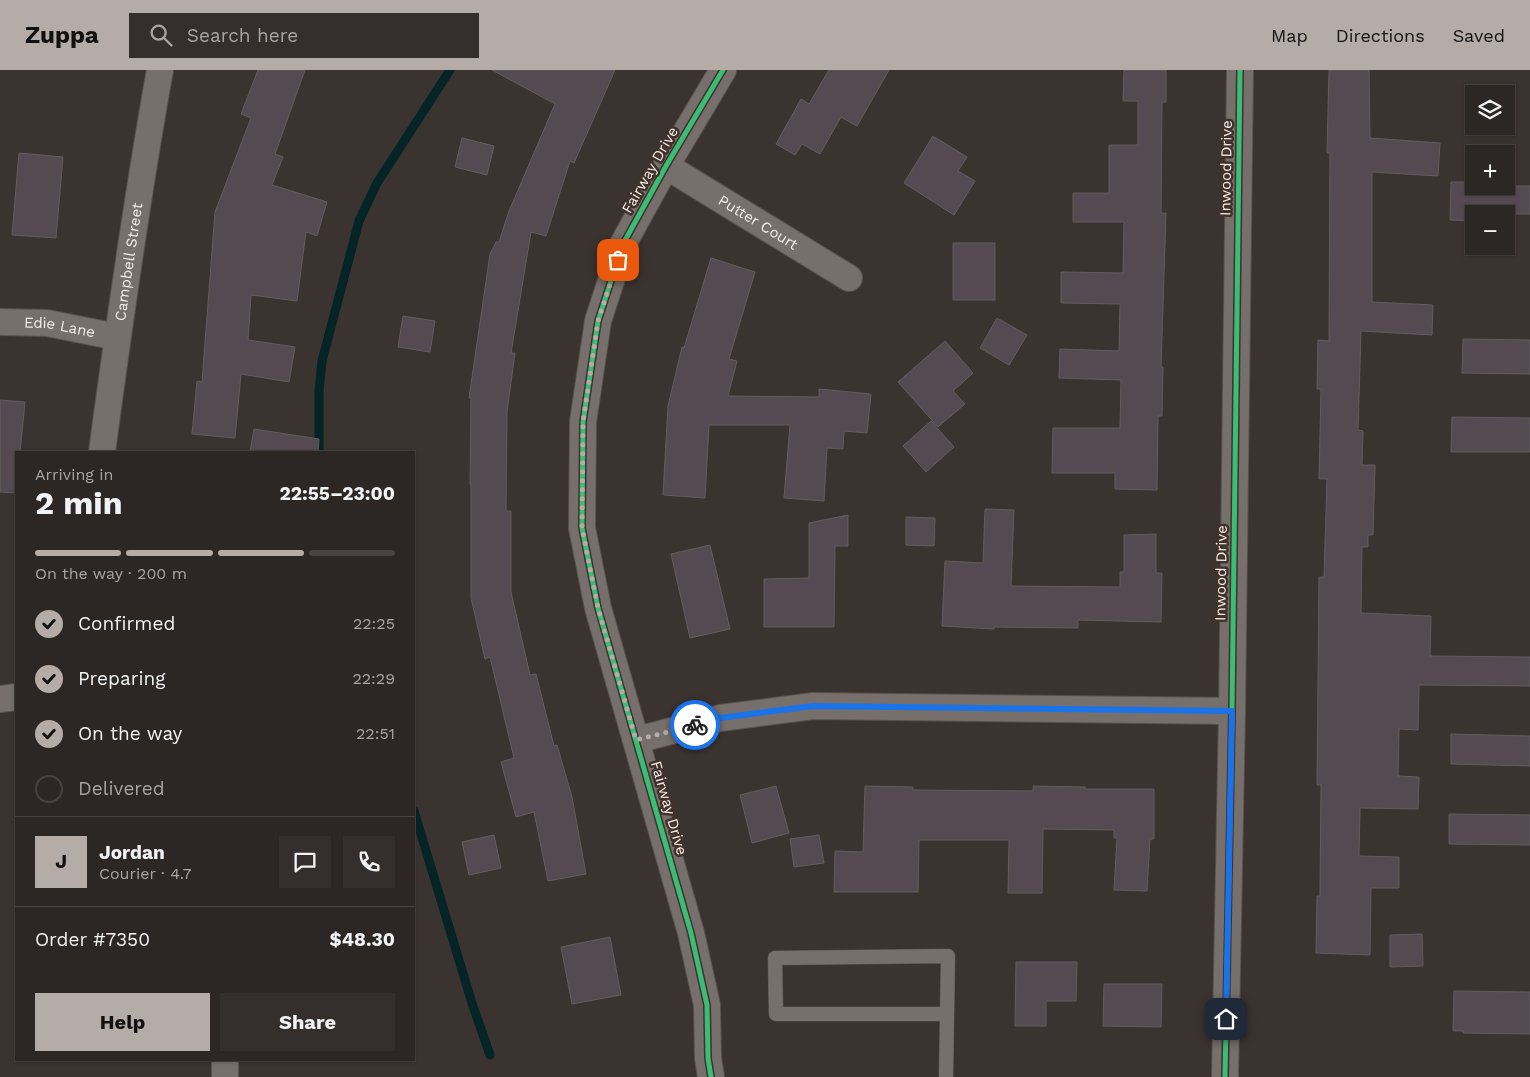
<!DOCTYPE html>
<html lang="en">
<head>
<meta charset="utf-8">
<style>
  body { margin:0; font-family:"Work Sans",sans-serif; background:#342e2c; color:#f1f3f6; height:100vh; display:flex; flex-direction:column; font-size:19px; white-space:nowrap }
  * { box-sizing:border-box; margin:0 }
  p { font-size:16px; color:#a6a5a6 }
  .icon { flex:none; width:28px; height:28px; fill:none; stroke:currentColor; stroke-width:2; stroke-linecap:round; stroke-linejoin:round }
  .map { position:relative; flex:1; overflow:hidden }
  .details { position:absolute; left:15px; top:381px; width:400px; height:610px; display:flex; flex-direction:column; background:#2c2624; border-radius:0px; box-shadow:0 1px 4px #0004,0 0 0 1px #484341 }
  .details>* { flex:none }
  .tools { position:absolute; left:1465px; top:15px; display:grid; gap:10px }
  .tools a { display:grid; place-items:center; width:50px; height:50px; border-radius:0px; background:#2c2624; box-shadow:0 1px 4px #0004,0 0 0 1px #484341; font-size:25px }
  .pin { position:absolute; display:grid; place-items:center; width:42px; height:42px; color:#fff; margin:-21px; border-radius:10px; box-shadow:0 2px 8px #0006 }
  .courier { position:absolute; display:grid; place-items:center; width:50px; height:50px; margin:-25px; border:4px solid #1a73e8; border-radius:50%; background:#fff; color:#222; box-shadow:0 1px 6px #0007 }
  .head em { font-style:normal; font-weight:700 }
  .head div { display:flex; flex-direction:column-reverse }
  .head { display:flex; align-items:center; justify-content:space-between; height:85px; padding:0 20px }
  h1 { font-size:32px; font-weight:700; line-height:38px }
  .bar { display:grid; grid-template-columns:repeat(4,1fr); gap:8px 5px; align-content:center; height:60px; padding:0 20px }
  .bar i { height:6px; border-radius:4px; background:#484341 }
  .bar .on { background:#b5aba7 }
  .bar p { grid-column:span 4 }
  .line { display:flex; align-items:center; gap:12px; padding:0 20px; border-top:1px solid #484341 }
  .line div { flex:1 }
  .round { display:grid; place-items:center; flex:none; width:52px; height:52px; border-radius:0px; background:#342e2c }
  ol { padding:0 20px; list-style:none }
  li { display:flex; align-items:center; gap:15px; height:55px }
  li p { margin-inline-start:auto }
  li .icon { padding:5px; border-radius:50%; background:#b5aba7; color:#111; stroke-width:4 }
  li:last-child { color:#a6a5a6 }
  li i { width:28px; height:28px; border:2px solid #484341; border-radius:50% }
  .primary-button { display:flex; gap:10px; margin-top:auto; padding:10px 20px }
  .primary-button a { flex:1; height:58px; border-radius:0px; background:#b5aba7; color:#111; font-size:20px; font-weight:700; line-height:58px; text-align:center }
  .primary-button a+a { background:#342e2c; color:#f1f3f6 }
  header { display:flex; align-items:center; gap:30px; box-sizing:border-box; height:70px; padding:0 25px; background:#b5aba7; color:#111 }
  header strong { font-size:24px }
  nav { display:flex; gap:28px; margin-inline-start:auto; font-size:18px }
  .search { width:350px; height:45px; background:#342e2c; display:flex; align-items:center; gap:12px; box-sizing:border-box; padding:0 18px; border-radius:0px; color:#a6a5a6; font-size:19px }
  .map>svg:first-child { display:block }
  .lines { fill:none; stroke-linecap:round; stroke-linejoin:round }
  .stream { stroke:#052426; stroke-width:9 }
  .building { fill:#564a52; stroke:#625d5c }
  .lane-casing { stroke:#58524f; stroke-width:15 }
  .street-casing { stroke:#58524f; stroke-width:28 }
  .lane { stroke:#766f6c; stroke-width:14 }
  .street { stroke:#766f6c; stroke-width:26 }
  .cycleway-casing { stroke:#40322b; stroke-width:8 }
  .cycleway { stroke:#3abd76; stroke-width:5 }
  .done { stroke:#b5aba7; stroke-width:5; stroke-dasharray:0 9 }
  .route { stroke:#1a73e8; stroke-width:6 }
  .labels { text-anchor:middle; stroke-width:5; stroke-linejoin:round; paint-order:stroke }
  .street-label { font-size:15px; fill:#f6ece7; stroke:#40322b }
</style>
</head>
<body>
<header>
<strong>Zuppa</strong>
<div class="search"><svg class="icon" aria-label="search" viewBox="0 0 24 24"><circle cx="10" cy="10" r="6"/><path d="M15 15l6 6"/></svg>Search here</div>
<nav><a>Map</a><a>Directions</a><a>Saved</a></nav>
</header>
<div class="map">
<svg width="1530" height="1007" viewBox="0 0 1530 1007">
  <rect width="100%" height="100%" fill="#3b3330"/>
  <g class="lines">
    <g class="stream">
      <path d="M 319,382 L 319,321 L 322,291 L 359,151 L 377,113 L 450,0"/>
      <path d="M 414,741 L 472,933 L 490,985"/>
    </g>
  </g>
  <g class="building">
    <path d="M 258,0 L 305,0 L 275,84 L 283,87 L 272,115 L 327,132 L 317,166 L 306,162 L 297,231 L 251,225 L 248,270 L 295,277 L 289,312 L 241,304 L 235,368 L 192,364 L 197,311 L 202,312 L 215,142 L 251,48 L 241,44 Z"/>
    <path d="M 492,0 L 615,0 L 574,93 L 570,91 L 546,166 L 531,162 L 511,283 L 515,283 L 507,342 L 506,441 L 511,441 L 511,522 L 530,605 L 536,604 L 554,676 L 557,675 L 572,727 L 586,804 L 548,811 L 534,742 L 516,747 L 501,692 L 514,688 L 490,587 L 485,589 L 471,528 L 471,414 L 470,414 L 471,328 L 469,328 L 490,184 L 496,172 L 499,172 L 509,141 L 555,34 Z"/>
    <path d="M 829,0 L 889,0 L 857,56 L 841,47 L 820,84 L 802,74 L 795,85 L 776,74 L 801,29 L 809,34 Z"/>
    <path d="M 1124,0 L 1166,0 L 1166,32 L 1162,32 L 1161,143 L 1166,143 L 1161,297 L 1163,297 L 1162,346 L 1158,346 L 1157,420 L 1115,419 L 1115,403 L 1052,403 L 1053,358 L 1120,358 L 1121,310 L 1059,308 L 1060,279 L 1119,281 L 1120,234 L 1061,233 L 1061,202 L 1123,203 L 1124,152 L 1073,152 L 1073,123 L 1109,123 L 1109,75 L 1138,75 L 1138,31 L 1123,31 Z"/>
    <path d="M 1329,0 L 1369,0 L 1370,68 L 1440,73 L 1438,106 L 1372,102 L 1372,232 L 1433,235 L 1432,265 L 1361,261 L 1358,360 L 1363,361 L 1362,395 L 1375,395 L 1373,465 L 1368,465 L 1368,477 L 1362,477 L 1361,543 L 1431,546 L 1430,586 L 1530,587 L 1530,616 L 1419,615 L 1418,660 L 1399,659 L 1398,706 L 1419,707 L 1418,739 L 1360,738 L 1359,786 L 1399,787 L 1399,818 L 1371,818 L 1370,885 L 1316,883 L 1317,826 L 1320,826 L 1321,715 L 1317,715 L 1319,507 L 1324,507 L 1327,409 L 1319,409 L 1321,319 L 1317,319 L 1318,270 L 1329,271 L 1330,83 L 1327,83 Z"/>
    <path d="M 933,66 L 967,87 L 958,101 L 975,111 L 954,145 L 904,113 Z"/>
    <path d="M 462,68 L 494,76 L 487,105 L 455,97 Z"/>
    <path d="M 19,83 L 63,87 L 56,168 L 12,165 Z"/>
    <path d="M 1451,112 L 1474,112 L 1474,116 L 1530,116 L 1530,144 L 1474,144 L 1474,151 L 1450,150 Z"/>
    <rect x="953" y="173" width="42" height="57"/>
    <path d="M 711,188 L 755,202 L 729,289 L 737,291 L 728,326 L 819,327 L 819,319 L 871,324 L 867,363 L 844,361 L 843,379 L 827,378 L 824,431 L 784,428 L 790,355 L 709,355 L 705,428 L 663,425 L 668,336 L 682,277 L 684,278 Z"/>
    <path d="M 403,246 L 435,251 L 430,282 L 398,277 Z"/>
    <path d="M 997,248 L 1027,265 L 1009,295 L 980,278 Z"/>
    <path d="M 1463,269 L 1530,270 L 1530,304 L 1462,303 Z"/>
    <path d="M 945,271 L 973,303 L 953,321 L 965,334 L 938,357 L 898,312 Z"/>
    <path d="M 0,330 L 25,332 L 20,382 L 16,382 L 16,423 L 0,422 Z"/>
    <path d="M 1452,347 L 1530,348 L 1530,382 L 1451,382 Z"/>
    <path d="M 931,351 L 954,377 L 926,402 L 903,376 Z"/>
    <path d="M 254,359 L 319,369 L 318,382 L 250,382 Z"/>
    <path d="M 985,439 L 1014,440 L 1011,516 L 1120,517 L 1120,502 L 1124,502 L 1124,465 L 1156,464 L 1156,503 L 1162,503 L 1161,552 L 1078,550 L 1078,558 L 994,557 L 994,559 L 942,556 L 945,491 L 983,493 Z"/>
    <path d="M 848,445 L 848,476 L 835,476 L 834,557 L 764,557 L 764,509 L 809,508 L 809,453 Z"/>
    <path d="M 906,447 L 935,448 L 934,476 L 906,475 Z"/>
    <path d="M 710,475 L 730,559 L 690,568 L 671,484 Z"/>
    <path d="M 1451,664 L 1530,666 L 1530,696 L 1451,694 Z"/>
    <path d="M 776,716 L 789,763 L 752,773 L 740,725 Z"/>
    <path d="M 865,716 L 913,717 L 913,720 L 1033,721 L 1033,716 L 1085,717 L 1085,719 L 1154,719 L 1154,769 L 1150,769 L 1147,821 L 1114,820 L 1117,768 L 1114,768 L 1114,760 L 1043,759 L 1042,823 L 1008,823 L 1009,770 L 919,770 L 918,822 L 834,822 L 835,781 L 863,782 Z"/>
    <path d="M 1449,744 L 1530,745 L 1530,775 L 1449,774 Z"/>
    <path d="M 494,765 L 501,798 L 469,805 L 462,772 Z"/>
    <path d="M 819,765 L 824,793 L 794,797 L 790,769 Z"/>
    <path d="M 1422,864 L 1423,896 L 1390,897 L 1390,865 Z"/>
    <path d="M 610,867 L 621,925 L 572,934 L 561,877 Z"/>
    <path d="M 1016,892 L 1077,892 L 1076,931 L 1046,931 L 1046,956 L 1015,956 Z"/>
    <path d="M 1104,914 L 1162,914 L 1161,957 L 1103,956 Z"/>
    <path d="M 1454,921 L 1530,922 L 1530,964 L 1463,963 L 1463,961 L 1453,961 Z"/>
  </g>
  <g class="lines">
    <g class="lane-casing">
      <path id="lane" d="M 946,1007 L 948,886 L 775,888 L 776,944 L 947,944"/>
    </g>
    <g class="street-casing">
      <g id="street">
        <path id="s1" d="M 666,96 L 849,208"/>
        <path id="s2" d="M 0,252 L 47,253 L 117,267"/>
        <path id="s3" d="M 102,382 C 119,255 137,127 160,0"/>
        <path d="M 0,629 L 16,627"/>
        <path d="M 637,670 L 720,648 L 813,636 L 1232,641"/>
        <path d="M 225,990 L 225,1007"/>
        <path d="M 711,1007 L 708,988 L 707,935 L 691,863 L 598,538 L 582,458 L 583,352 L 598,251 L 623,174 L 666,96 L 723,0"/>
        <path d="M 1225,1007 L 1232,641 L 1240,0"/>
      </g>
    </g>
    <use href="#lane" class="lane"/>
    <use href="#street" class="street"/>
    <g class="cycleway-casing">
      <g id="cycleway">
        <path d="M 711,1007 L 708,988 L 707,935 L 691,863 L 598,538 L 582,458 L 583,352 L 598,251 L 623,174 L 666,96 L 723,0"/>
        <path d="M 1225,1007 L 1232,641 L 1240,0"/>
      </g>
    </g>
    <use href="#cycleway" class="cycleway"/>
  </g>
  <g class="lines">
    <path class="done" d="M 618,190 L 598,251 L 583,352 L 582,458 L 598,538 L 636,670 L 695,655"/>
    <path class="route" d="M 695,655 L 720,648 L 813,636 L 1232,641 L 1226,949"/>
  </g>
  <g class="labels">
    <g class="street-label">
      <text transform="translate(1226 98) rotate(-89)" y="5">Inwood Drive</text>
      <text transform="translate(650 100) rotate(-60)" y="5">Fairway Drive</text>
      <text dy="5" stroke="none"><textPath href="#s1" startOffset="108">Putter Court</textPath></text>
      <text dy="5" stroke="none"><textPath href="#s3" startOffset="192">Campbell Street</textPath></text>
      <text dy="5" stroke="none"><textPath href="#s2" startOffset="60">Edie Lane</textPath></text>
      <text transform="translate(1221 503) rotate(-89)" y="5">Inwood Drive</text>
      <text transform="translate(669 738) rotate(74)" y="5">Fairway Drive</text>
    </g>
  </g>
</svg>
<div class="tools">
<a><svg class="icon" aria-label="layers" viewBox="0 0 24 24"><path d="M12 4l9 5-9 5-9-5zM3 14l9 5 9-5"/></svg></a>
<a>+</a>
<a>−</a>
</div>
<div class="pin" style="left:618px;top:190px;background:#ea580c"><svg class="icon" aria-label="bag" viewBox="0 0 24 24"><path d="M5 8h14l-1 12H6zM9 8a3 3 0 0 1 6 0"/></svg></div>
<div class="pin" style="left:1226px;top:949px;background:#1f2937"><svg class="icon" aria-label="home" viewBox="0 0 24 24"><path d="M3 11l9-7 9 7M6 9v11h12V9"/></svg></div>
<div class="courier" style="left:695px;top:655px"><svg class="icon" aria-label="bike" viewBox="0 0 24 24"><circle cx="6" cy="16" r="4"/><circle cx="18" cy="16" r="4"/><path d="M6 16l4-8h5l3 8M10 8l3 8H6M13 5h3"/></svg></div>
<section class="details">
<div class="head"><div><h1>2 min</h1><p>Arriving in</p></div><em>22:55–23:00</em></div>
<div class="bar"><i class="on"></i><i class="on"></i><i class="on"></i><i></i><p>On the way · 200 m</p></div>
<ol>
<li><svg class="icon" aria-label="check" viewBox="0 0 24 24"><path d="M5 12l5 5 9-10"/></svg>Confirmed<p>22:25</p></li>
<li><svg class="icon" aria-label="check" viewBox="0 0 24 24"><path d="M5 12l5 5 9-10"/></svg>Preparing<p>22:29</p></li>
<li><svg class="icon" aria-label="check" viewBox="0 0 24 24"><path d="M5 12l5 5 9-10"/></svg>On the way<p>22:51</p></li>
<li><i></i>Delivered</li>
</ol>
<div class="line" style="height:90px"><b class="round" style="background:#b5aba7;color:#111">J</b><div><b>Jordan</b><p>Courier · 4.7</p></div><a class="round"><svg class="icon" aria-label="chat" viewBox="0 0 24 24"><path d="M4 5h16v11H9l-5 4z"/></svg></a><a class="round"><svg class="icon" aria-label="phone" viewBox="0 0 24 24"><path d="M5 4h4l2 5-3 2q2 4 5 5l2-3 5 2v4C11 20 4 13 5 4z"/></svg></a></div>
<div class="line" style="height:65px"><div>Order #7350</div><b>$48.30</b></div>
<div class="primary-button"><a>Help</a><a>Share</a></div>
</section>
</div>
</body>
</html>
